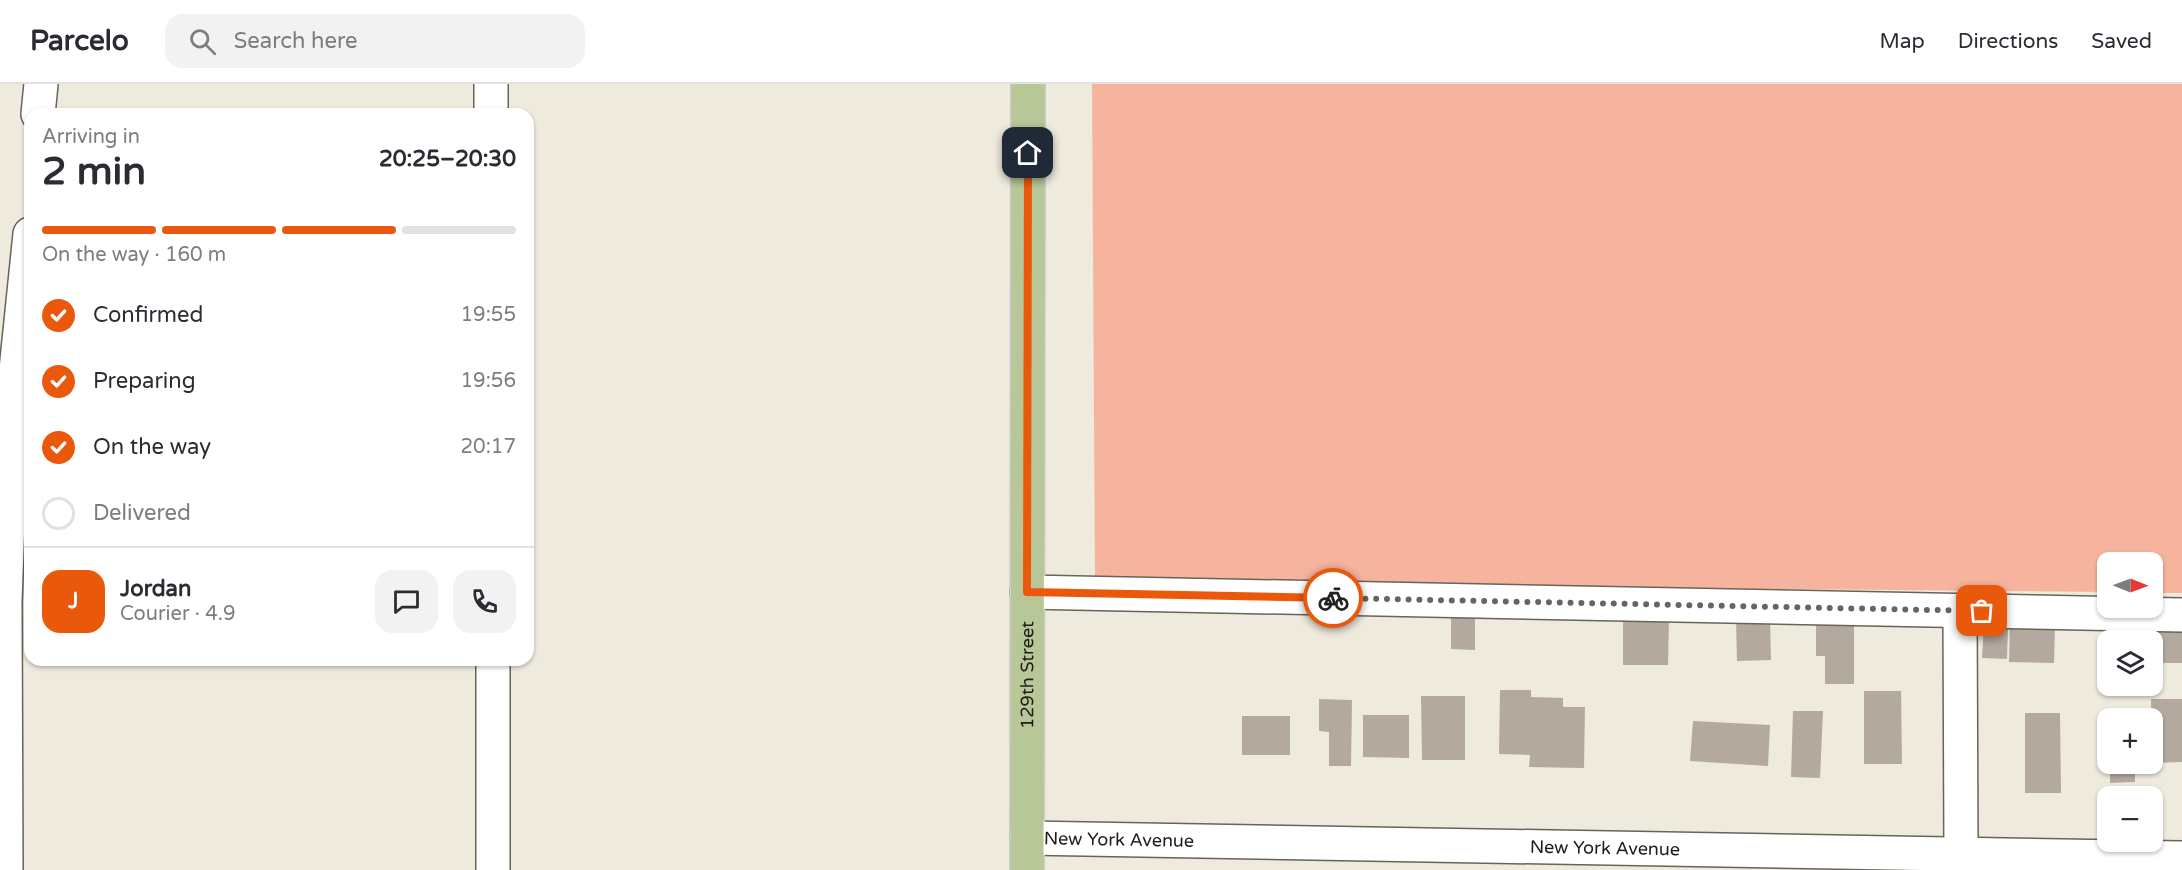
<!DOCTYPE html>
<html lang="en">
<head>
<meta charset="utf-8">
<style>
  body { margin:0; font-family:"Varela Round",sans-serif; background:#f2f2f3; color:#2b2b33; height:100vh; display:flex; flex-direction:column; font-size:22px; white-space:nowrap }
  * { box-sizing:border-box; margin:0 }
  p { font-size:20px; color:#7c7c81 }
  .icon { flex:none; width:33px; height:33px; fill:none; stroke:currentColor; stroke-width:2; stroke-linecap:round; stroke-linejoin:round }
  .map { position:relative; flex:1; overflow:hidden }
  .side { position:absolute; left:24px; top:24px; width:510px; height:558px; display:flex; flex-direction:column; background:#fff; border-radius:18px; box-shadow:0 2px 4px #0004 }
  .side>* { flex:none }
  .needle { width:39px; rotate:91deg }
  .controls { position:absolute; left:2097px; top:468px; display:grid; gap:12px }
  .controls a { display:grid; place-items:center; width:66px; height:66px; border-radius:12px; background:#fff; box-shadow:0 2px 4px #0004; font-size:30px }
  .pin { position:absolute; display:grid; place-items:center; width:51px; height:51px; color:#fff; margin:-26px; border-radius:12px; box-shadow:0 3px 9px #0006 }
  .courier { position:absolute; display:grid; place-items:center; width:60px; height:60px; margin:-30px; border:4px solid #ea580c; border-radius:50%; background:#fff; color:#222; box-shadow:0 2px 8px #0007 }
  .head em { font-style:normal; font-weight:800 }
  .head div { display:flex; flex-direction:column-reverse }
  .head { display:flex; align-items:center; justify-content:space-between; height:102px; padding:0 18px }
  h1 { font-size:39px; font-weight:800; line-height:45px }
  .bar { display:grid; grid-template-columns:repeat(4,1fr); gap:9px 6px; align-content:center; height:72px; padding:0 18px }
  .bar i { height:8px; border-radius:4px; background:#e1e1e2 }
  .bar .on { background:#ea580c }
  .bar p { grid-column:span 4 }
  .line { display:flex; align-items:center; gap:15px; padding:0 18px; border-top:2px solid #e1e1e2 }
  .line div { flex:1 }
  .round { display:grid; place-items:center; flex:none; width:63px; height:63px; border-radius:18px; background:#f2f2f3 }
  ol { padding:0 18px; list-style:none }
  li { display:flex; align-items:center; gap:18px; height:66px }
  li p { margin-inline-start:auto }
  li .icon { padding:6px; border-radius:50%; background:#ea580c; color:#fff; stroke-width:4 }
  li:last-child { color:#7c7c81 }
  li i { width:33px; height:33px; border:3px solid #e1e1e2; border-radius:50% }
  header { display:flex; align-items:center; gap:36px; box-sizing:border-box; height:84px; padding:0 30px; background:#fff; border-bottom:2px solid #e1e1e2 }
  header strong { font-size:28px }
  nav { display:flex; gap:33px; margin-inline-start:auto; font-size:21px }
  .search { width:420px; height:54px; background:#f2f2f3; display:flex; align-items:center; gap:15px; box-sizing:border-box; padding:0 21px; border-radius:18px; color:#7c7c81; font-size:22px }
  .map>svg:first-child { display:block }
  .green { fill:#f6b49f }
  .building { fill:#b4a99f }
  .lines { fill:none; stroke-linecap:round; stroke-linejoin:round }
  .minor-casing { stroke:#676458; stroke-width:36 }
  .major-casing { stroke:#c9c9c8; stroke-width:36 }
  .minor { stroke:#fff; stroke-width:33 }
  .major { stroke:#b8c797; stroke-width:33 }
  .done { stroke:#67655d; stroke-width:6; stroke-dasharray:0 10.8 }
  .route { stroke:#ea580c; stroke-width:8 }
  .labels { text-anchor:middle; stroke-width:4.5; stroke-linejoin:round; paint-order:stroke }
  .street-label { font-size:18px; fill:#1e1d18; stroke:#fff }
</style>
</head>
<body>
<header>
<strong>Parcelo</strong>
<div class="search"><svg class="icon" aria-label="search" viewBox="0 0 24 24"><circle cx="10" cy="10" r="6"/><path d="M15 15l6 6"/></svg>Search here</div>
<nav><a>Map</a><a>Directions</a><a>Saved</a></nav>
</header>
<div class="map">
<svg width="2182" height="786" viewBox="0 0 2182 786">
  <rect width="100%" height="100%" fill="#eeeadd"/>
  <path class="green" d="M 1092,0 L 2182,0 L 2182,509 L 2153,509 L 2152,478 L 2108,478 L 2107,508 L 1095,499 Z"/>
  <g class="building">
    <path d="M 1816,533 L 1854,533 L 1854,600 L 1825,600 L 1825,572 L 1816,572 Z"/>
    <path d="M 1451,534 L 1475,534 L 1475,566 L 1451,565 Z"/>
    <path d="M 1623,535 L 1669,535 L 1668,581 L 1623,581 Z"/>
    <path d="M 1770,535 L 1771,576 L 1737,577 L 1736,536 Z"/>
    <path d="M 2010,540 L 2055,541 L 2054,579 L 2009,578 Z"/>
    <rect x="2152" y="541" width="30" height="38"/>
    <path d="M 1984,542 L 2008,543 L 2007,575 L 1982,574 Z"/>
    <path d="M 2119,542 L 2144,543 L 2143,556 L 2118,556 Z"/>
    <path d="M 1500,606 L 1531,606 L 1531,613 L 1563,614 L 1563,623 L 1585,623 L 1584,684 L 1529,683 L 1530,671 L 1499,670 Z"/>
    <path d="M 1864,607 L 1901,607 L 1902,680 L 1864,680 Z"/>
    <path d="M 1421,612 L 1465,612 L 1465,676 L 1422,676 Z"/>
    <path d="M 1319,615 L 1352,616 L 1351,682 L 1329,682 L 1329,648 L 1319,647 Z"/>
    <path d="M 2151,615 L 2182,615 L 2182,678 L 2152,679 Z"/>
    <path d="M 1793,627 L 1823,627 L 1820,694 L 1791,693 Z"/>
    <path d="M 2025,629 L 2060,629 L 2061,709 L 2025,709 Z"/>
    <path d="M 1363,631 L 1409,631 L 1409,674 L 1363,673 Z"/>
    <rect x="1242" y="632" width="48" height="39"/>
    <path d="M 1693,637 L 1770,641 L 1768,682 L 1690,677 Z"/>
    <path d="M 2110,680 L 2135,680 L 2135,698 L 2110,699 Z"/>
  </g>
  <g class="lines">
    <g class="minor-casing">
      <g id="minor">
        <path d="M 491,0 L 491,30"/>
        <path d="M 38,30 L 41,0"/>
        <path d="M 1027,508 L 2182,531"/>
        <path d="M 1960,527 L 1961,770"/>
        <path d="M 493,576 L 493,786"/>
        <path id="s1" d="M 1027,754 L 2182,774"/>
        <path d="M 6,786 L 5,519 L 12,325 L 30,150"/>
      </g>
    </g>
    <g class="major-casing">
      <g id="major">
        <path id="s2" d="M 1027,786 L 1028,0"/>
      </g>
    </g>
    <use href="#minor" class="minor"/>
    <use href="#major" class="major"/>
  </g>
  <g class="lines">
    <path class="done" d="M 1333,514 L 1982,527"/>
    <path class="route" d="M 1028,69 L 1027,508 L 1333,514"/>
  </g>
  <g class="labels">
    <g class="street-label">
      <text dy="6" stroke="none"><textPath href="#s2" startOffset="195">129th Street</textPath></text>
      <text dy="6" stroke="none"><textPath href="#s1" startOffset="92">New York Avenue</textPath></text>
      <text dy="6" stroke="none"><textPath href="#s1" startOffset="578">New York Avenue</textPath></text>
    </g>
  </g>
</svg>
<div class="controls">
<a><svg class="needle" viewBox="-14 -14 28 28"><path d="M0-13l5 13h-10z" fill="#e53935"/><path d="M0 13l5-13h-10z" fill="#7c7c81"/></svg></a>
<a><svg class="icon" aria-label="layers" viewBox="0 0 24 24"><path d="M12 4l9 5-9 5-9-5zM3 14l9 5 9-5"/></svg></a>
<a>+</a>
<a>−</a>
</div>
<div class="pin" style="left:1982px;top:527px;background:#ea580c"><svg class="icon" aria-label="bag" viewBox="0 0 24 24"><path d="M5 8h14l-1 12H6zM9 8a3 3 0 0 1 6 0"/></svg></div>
<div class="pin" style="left:1028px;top:69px;background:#1f2937"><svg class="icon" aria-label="home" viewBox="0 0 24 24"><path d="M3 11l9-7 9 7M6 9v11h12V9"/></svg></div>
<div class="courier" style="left:1333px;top:514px"><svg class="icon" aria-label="bike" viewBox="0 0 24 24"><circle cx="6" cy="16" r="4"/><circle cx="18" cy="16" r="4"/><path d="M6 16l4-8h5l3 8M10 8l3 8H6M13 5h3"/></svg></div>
<section class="side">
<div class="head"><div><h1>2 min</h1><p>Arriving in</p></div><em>20:25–20:30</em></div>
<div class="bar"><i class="on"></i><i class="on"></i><i class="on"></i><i></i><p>On the way · 160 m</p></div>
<ol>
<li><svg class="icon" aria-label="check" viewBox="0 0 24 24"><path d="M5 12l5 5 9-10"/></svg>Confirmed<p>19:55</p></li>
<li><svg class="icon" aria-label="check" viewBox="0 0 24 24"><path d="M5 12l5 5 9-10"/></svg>Preparing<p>19:56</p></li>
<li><svg class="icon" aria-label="check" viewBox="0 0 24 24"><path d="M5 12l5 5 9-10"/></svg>On the way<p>20:17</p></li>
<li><i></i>Delivered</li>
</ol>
<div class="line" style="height:108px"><b class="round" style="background:#ea580c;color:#fff">J</b><div><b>Jordan</b><p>Courier · 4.9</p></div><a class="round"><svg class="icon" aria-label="chat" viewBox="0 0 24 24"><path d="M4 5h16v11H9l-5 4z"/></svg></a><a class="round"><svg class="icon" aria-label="phone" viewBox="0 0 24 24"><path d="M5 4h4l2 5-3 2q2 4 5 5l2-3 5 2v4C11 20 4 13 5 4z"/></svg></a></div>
</section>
</div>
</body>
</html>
